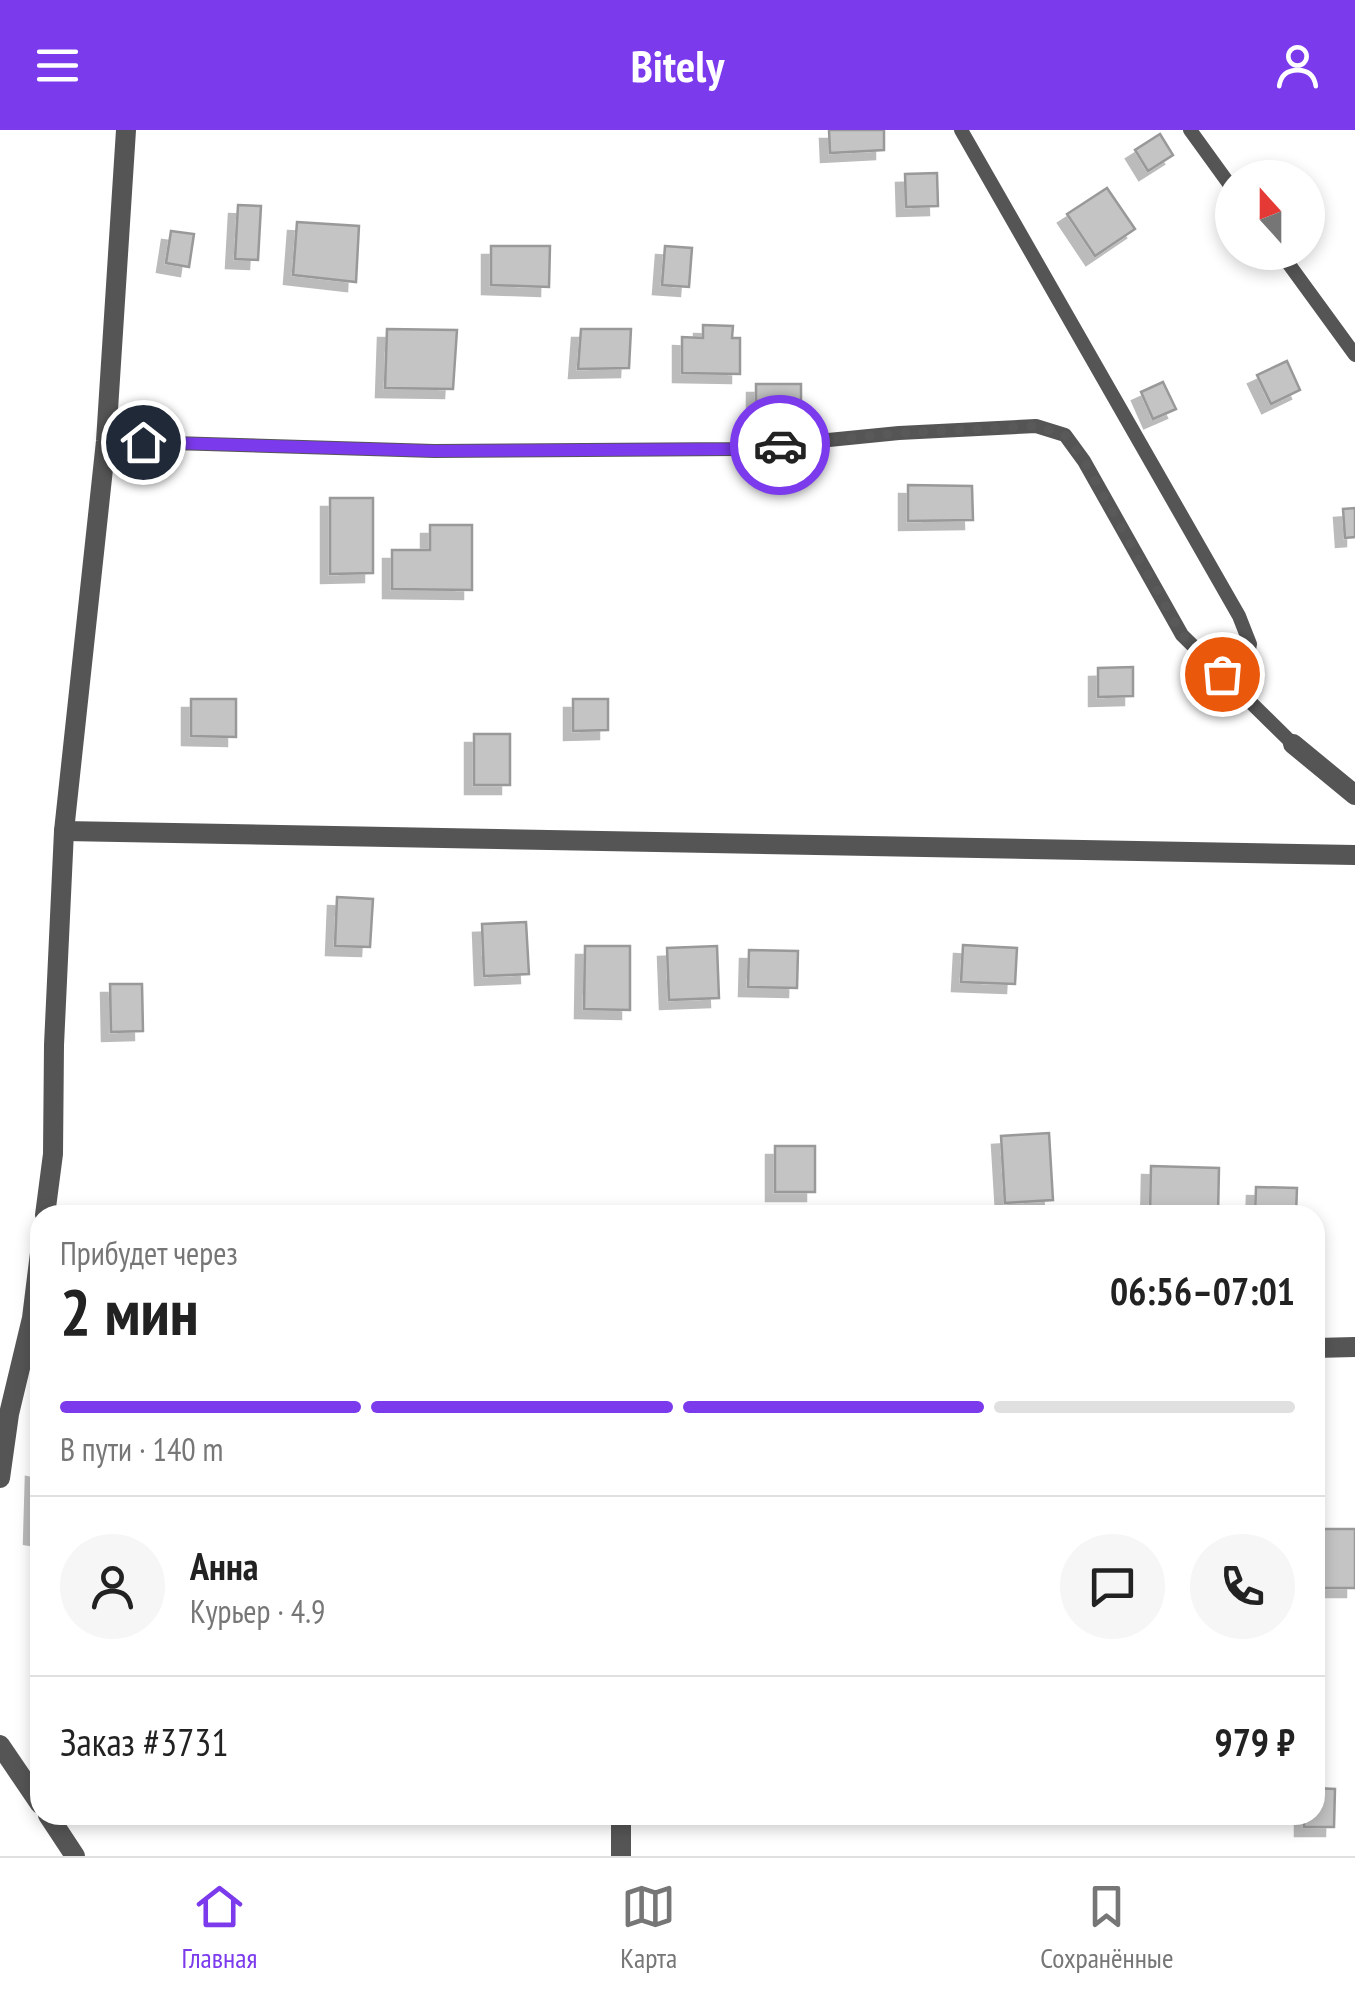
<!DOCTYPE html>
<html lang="ru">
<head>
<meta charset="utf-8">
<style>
  body { margin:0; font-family:"PT Sans Narrow",sans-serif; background:#f6f6f6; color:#222; height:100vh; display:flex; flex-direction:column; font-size:38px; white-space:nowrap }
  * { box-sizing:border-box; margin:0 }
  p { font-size:32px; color:#767676 }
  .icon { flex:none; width:55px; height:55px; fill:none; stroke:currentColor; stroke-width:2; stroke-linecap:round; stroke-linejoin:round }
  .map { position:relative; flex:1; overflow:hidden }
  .sheet { position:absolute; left:30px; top:1075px; width:1295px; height:620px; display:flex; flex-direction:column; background:#fff; border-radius:30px; box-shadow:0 5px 15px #0003 }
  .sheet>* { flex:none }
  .needle { width:65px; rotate:339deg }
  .buttons { position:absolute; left:1215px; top:30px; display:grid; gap:20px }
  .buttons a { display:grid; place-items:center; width:110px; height:110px; border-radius:50%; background:#fff; box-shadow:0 5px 15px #0003; font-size:50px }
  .pin { position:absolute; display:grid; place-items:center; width:85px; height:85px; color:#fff; margin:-42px; border:5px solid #fff; border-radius:50%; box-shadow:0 2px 10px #0007 }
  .courier { position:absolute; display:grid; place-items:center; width:100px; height:100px; margin:-50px; border:8px solid #7c3aed; border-radius:50%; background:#fff; color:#222; box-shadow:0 2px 12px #0007 }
  .headline em { font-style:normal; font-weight:700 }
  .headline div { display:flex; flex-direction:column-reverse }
  .headline { display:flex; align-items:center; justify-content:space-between; height:170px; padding:0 30px }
  h1 { font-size:65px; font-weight:700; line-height:75px }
  .bar { display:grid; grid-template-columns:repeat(4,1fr); gap:15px 10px; align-content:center; height:120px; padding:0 30px }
  .bar i { height:12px; border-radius:8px; background:#e0e0e0 }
  .bar .on { background:#7c3aed }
  .bar p { grid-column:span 4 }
  .line { display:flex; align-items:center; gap:25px; padding:0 30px; border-top:2px solid #e0e0e0 }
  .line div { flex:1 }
  .round { display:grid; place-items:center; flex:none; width:105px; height:105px; border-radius:52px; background:#f6f6f6 }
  header { display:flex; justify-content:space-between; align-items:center; height:130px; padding:0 30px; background:#7c3aed; color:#fff; font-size:45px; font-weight:700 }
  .tab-bar { display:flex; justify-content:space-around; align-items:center; height:140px; border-top:2px solid #e0e0e0; background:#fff; font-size:28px; color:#767676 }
  .tab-bar a { display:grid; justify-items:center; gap:5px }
  .tab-bar .on { color:#7c3aed }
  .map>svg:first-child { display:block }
  .building { fill:#c4c4c4; stroke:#999; stroke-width:2.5; filter:url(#shadow) }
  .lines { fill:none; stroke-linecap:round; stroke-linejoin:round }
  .lane { stroke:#555; stroke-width:14 }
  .street { stroke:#555; stroke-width:20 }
  .done { stroke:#595959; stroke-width:10; stroke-dasharray:0 18 }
  .route { stroke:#7c3aed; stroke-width:12 }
</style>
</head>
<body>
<header><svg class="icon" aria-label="menu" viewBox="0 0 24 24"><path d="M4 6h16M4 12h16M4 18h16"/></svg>Bitely<svg class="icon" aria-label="person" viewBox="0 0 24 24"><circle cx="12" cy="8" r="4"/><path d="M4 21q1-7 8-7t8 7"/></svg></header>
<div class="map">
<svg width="1355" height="1726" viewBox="0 0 1355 1726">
  <defs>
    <filter id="shadow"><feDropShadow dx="-9" dy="9" stdDeviation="0" flood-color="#0004"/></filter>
  </defs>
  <rect width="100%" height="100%" fill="#fff"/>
  <g class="building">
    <path d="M 829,0 L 884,0 L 884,20 L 830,23 Z"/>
    <path d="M 1160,4 L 1173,25 L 1148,41 L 1135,20 Z"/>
    <path d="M 937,43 L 938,76 L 906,77 L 905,44 Z"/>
    <path d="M 1107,58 L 1135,99 L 1095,126 L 1067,84 Z"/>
    <path d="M 238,75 L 261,76 L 258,130 L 235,129 Z"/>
    <path d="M 297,92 L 359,96 L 356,152 L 293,145 Z"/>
    <path d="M 171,101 L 194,104 L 189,137 L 166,133 Z"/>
    <path d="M 491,116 L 550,116 L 549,157 L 491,155 Z"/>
    <path d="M 665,116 L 692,118 L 689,157 L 662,155 Z"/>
    <path d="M 703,195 L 733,196 L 732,208 L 740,208 L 740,244 L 682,243 L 682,207 L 703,208 Z"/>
    <path d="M 387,199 L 457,200 L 453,259 L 385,258 Z"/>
    <path d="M 581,199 L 631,199 L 629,238 L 578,239 Z"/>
    <path d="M 1287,231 L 1300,260 L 1271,274 L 1257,245 Z"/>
    <path d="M 1163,252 L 1176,279 L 1153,289 L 1141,262 Z"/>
    <rect x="756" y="254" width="45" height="47"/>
    <path d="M 908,355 L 972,356 L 973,390 L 908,391 Z"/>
    <path d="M 330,368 L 373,368 L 373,443 L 330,444 Z"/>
    <path d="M 1355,378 L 1355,407 L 1345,408 L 1343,379 Z"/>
    <path d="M 430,395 L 472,395 L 472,460 L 392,459 L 392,420 L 430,420 Z"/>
    <path d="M 1133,537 L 1133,566 L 1098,567 L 1098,538 Z"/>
    <path d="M 191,569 L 236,569 L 236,607 L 191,606 Z"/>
    <path d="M 573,569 L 608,569 L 608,600 L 573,601 Z"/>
    <rect x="474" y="604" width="36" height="51"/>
    <path d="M 337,767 L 373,769 L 370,817 L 335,816 Z"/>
    <path d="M 526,792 L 529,844 L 484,846 L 482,794 Z"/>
    <path d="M 963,815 L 1017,818 L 1015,854 L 961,852 Z"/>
    <path d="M 585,816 L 630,816 L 630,880 L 584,879 Z"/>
    <path d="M 717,816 L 719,868 L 669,870 L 667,818 Z"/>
    <path d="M 749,820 L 798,821 L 797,858 L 748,857 Z"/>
    <path d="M 110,854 L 142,854 L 143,901 L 111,902 Z"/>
    <path d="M 1049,1003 L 1053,1070 L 1005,1073 L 1001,1006 Z"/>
    <rect x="775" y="1016" width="40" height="46"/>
    <path d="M 1151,1036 L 1219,1038 L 1218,1085 L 1150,1085 Z"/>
    <path d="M 1256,1057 L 1297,1058 L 1296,1085 L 1255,1085 Z"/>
    <path d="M 35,1338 L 40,1339 L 40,1406 L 33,1405 Z"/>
    <rect x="1315" y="1399" width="40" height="59"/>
    <path d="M 1315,1658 L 1335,1659 L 1334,1697 L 1304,1697 L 1304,1685 L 1315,1685 Z"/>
  </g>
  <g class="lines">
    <g class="lane">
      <path d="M 961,0 L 1239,486 L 1250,514 L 1241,563"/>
      <path d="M 1190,0 L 1232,58"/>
      <path d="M 1280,122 L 1355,225"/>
      <path d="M 106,311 L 434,321 L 738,319 L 899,303 L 1036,296 L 1065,305 L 1084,331 L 1182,505 L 1293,614"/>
    </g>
    <g class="street">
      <path d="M 1293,614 L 1355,665"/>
      <path d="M 64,701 L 1355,725"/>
      <path d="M 45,1085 L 53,1024 L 54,915 L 64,701 L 106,311 L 126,0"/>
      <path d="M 1315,1218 L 1355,1217"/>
      <path d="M 0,1348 L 9,1284 L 32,1188 L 40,1123"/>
      <path d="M 0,1615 L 40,1674"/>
      <path d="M 48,1685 L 75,1726"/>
      <path d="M 621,1726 L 621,1685"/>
    </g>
  </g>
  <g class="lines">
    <path class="done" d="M 780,315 L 899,303 L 1036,296 L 1065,305 L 1084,331 L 1182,505 L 1222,544"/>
    <path class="route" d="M 143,312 L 434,321 L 738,319 L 780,315"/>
  </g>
</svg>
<div class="buttons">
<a><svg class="needle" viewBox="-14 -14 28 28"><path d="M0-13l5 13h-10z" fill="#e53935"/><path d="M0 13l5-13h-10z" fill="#767676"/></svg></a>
</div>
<div class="pin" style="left:1222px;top:544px;background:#ea580c"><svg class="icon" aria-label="bag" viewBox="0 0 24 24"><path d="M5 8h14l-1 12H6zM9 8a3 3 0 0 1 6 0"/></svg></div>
<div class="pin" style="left:143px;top:312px;background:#1f2937"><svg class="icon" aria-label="home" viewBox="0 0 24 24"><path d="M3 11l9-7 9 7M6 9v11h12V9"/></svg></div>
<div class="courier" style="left:780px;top:315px"><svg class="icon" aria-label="car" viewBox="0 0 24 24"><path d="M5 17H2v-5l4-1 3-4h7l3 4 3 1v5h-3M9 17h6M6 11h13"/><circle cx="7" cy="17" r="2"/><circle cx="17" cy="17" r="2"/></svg></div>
<section class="sheet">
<div class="headline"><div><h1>2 мин</h1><p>Прибудет через</p></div><em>06:56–07:01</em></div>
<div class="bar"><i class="on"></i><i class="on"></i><i class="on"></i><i></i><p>В пути · 140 m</p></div>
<div class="line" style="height:180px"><a class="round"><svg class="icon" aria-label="person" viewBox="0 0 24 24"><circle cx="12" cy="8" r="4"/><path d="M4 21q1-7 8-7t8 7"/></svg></a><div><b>Анна</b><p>Курьер · 4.9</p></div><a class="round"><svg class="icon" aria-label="chat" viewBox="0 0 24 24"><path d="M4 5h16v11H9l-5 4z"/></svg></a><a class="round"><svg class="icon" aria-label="phone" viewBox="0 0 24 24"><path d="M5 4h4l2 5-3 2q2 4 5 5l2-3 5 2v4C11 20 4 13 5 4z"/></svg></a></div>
<div class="line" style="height:130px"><div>Заказ #3731</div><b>979 ₽</b></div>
</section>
</div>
<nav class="tab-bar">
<a class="on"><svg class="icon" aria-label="home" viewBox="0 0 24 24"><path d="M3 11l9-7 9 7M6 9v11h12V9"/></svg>Главная</a>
<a><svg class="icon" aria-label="map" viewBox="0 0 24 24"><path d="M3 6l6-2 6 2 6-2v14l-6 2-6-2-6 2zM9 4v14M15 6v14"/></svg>Карта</a>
<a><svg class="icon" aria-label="saved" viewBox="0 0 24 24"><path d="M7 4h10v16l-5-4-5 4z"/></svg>Сохранённые</a>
</nav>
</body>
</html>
